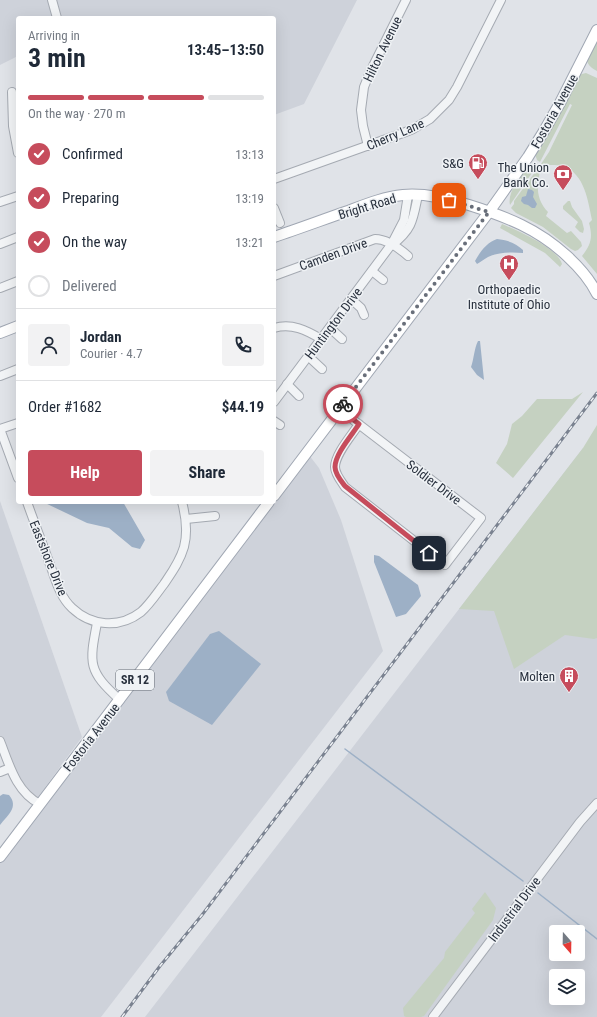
<!DOCTYPE html>
<html lang="en">
<head>
<meta charset="utf-8">
<style>
  body { margin:0; font-family:"Roboto Condensed",sans-serif; background:#f2f2f3; color:#1f2937; height:100vh; display:flex; flex-direction:column; font-size:15px; white-space:nowrap }
  * { box-sizing:border-box; margin:0 }
  p { font-size:13px; color:#747a83 }
  .icon { flex:none; width:22px; height:22px; fill:none; stroke:currentColor; stroke-width:2; stroke-linecap:round; stroke-linejoin:round }
  .map { position:relative; flex:1; overflow:hidden }
  .side { position:absolute; left:16px; top:16px; width:260px; height:488px; display:flex; flex-direction:column; background:#fff; border-radius:4px; box-shadow:0 4px 16px #0002 }
  .side>* { flex:none }
  .needle { width:26px; rotate:160deg }
  .tools { position:absolute; left:549px; top:925px; display:grid; gap:8px }
  .tools a { display:grid; place-items:center; width:36px; height:36px; border-radius:4px; background:#fff; box-shadow:0 4px 16px #0002; font-size:20px }
  .pin { position:absolute; display:grid; place-items:center; width:34px; height:34px; color:#fff; margin:-17px; border-radius:8px; box-shadow:0 2px 6px #0006 }
  .courier { position:absolute; display:grid; place-items:center; width:40px; height:40px; margin:-20px; border:3px solid #c64c5c; border-radius:50%; background:#fff; color:#222; box-shadow:0 1px 5px #0007 }
  .headline em { font-style:normal; font-weight:700 }
  .headline div { display:flex; flex-direction:column-reverse }
  .headline { display:flex; align-items:center; justify-content:space-between; height:68px; padding:0 12px }
  h1 { font-size:26px; font-weight:700; line-height:30px }
  .bar { display:grid; grid-template-columns:repeat(4,1fr); gap:6px 4px; align-content:center; height:48px; padding:0 12px }
  .bar i { height:5px; border-radius:3px; background:#e0e1e3 }
  .bar .current { background:#c64c5c }
  .bar p { grid-column:span 4 }
  .line { display:flex; align-items:center; gap:10px; padding:0 12px; border-top:1px solid #e0e1e3 }
  .line div { flex:1 }
  .round { display:grid; place-items:center; flex:none; width:42px; height:42px; border-radius:4px; background:#f2f2f3 }
  ol { padding:0 12px; list-style:none }
  li { display:flex; align-items:center; gap:12px; height:44px }
  li p { margin-inline-start:auto }
  li .icon { padding:4px; border-radius:50%; background:#c64c5c; color:#fff; stroke-width:4 }
  li:last-child { color:#747a83 }
  li i { width:22px; height:22px; border:2px solid #e0e1e3; border-radius:50% }
  .primary-button { display:flex; gap:8px; margin-top:auto; padding:8px 12px }
  .primary-button a { flex:1; height:46px; border-radius:4px; background:#c64c5c; color:#fff; font-size:16px; font-weight:700; line-height:46px; text-align:center }
  .primary-button a+a { background:#f2f2f3; color:#1f2937 }
  .map>svg:first-child { display:block }
  .built { fill:#ced2da; fill-rule:evenodd }
  .green { fill:#c5d1c1 }
  .water { fill:#9db0c6 }
  .lines { fill:none; stroke-linecap:round; stroke-linejoin:round }
  .stream { stroke:#9db0c6; stroke-width:1.5 }
  .minor-casing { stroke:#a5aab2; stroke-width:10 }
  .major-casing { stroke:#a0a7b3; stroke-width:12 }
  .minor { stroke:#f2f4f6; stroke-width:8 }
  .major { stroke:#fff; stroke-width:10 }
  .rail-casing { stroke:#7a8290; stroke-width:3 }
  .rail { stroke:#eff2f5; stroke-width:1.5; stroke-dasharray:4.5; stroke-linecap:butt }
  .done { stroke:#696f7a; stroke-width:4; stroke-dasharray:0 7.2 }
  .route { stroke:#c64c5c; stroke-width:5 }
  .labels { text-anchor:middle; stroke-width:3; stroke-linejoin:round; paint-order:stroke }
  .shield { fill:#eff2f5; stroke:#646b75; stroke-width:1 }
  .shield-label { font-size:12px; font-weight:bold; fill:#29313e }
  .street-label { font-size:13px; fill:#29313e; stroke:#eff2f5 }
  .poi-label { font-size:13px; fill:#29313e; stroke:#eff2f5; text-anchor:end }
</style>
</head>
<body>
<div class="map">
<svg width="597" height="1017" viewBox="0 0 597 1017">
  <rect width="100%" height="100%" fill="#e0e3e8"/>
  <g class="built">
    <path d="M 0,0 L 357,0 L 304,104 L 274,115 L 274,18 L 18,18 L 18,56 L 0,65 Z"/>
    <path d="M 583,448 L 597,491 L 597,1017 L 145,1017 ZM 556,932 L 578,932 L 578,954 L 556,954 ZM 556,976 L 578,976 L 578,998 L 556,998 Z"/>
    <path d="M 309,455 L 319,468 L 341,520 L 383,651 L 101,1017 L 0,1017 L 0,863 Z"/>
    <path d="M 0,501 L 82,737 L 35,801 L 24,791 L 0,741 Z"/>
  </g>
  <g class="green">
    <path d="M 597,39 L 597,71 C 579,62 590,52 597,39 Z"/>
    <path d="M 586,73 L 597,78 L 597,274 L 582,256 C 591,245 593,237 589,223 L 592,220 C 588,201 585,174 563,166 C 556,164 548,166 541,164 L 549,152 L 572,105 L 570,104 L 540,162 L 537,160 L 535,154 L 560,111 L 578,75 Z"/>
    <path d="M 531,165 L 536,167 L 510,205 C 507,193 520,177 527,167 Z"/>
    <path d="M 538,168 C 541,174 538,179 538,185 C 537,195 541,205 548,212 L 546,216 L 567,233 L 571,231 L 581,242 L 582,246 L 578,250 L 575,251 L 571,249 L 543,227 L 516,213 L 511,208 L 514,204 L 514,201 Z"/>
    <path d="M 568,201 L 570,201 L 572,207 L 582,221 L 584,229 L 583,233 L 580,232 L 575,227 L 578,222 L 563,209 L 563,206 Z"/>
    <path d="M 502,224 C 516,230 558,248 562,264 L 560,267 L 545,253 L 500,228 Z"/>
    <path d="M 583,392 L 513,478 L 496,463 L 507,444 L 512,424 L 522,416 L 537,399 L 572,399 Z"/>
    <path d="M 597,425 L 597,638 L 594,639 L 565,635 L 514,669 L 494,611 L 459,609 L 583,448 Z"/>
    <path d="M 485,892 L 496,908 L 493,920 L 424,1016 L 421,1017 L 406,1017 L 404,1016 L 403,1008 L 444,958 L 445,952 L 475,913 L 472,909 Z"/>
  </g>
  <g class="water">
    <path d="M 528,189 L 532,190 L 534,192 L 533,197 L 537,204 L 535,208 L 532,208 L 528,205 L 524,204 L 521,201 L 522,197 L 526,196 Z"/>
    <path d="M 497,239 C 507,240 516,243 523,250 L 523,253 C 512,252 498,252 488,257 C 484,259 481,262 477,264 L 475,261 C 480,252 487,242 497,239 Z"/>
    <path d="M 478,341 L 480,341 L 484,380 L 477,375 L 471,367 C 474,359 474,349 478,341 Z"/>
    <path d="M 43,502 L 123,502 L 145,540 L 140,549 L 132,547 L 109,528 L 87,523 Z"/>
    <path d="M 374,555 L 379,556 L 418,585 L 421,596 L 406,614 L 396,617 L 374,562 Z"/>
    <path d="M 219,631 L 261,664 L 212,725 L 169,701 L 166,692 L 210,634 Z"/>
    <path d="M 3,794 L 9,795 C 19,807 8,815 0,825 L 0,796 Z"/>
  </g>
  <g class="lines">
    <g class="stream">
      <path d="M 345,749 L 523,881"/>
      <path d="M 538,893 L 597,939"/>
    </g>
    <g class="minor-casing">
      <g id="minor">
        <path d="M 52,0 L 57,18"/>
        <path d="M 12,92 L 13,126 L 18,153"/>
        <path d="M 368,146 L 363,126 L 361,110 L 364,87 L 370,72 L 406,0"/>
        <path d="M 274,179 L 403,133 L 413,129 L 430,119 L 449,100 L 457,87 L 501,0"/>
        <path d="M 0,202 L 18,196"/>
        <path d="M 274,208 L 280,223"/>
        <path d="M 0,244 L 18,237"/>
        <path d="M 392,245 C 413,229 413,219 418,195"/>
        <path d="M 372,271 L 383,280"/>
        <path d="M 274,276 L 375,239 C 387,239 399,248 408,256"/>
        <path d="M 0,288 L 18,281"/>
        <path d="M 351,299 L 361,308 L 364,315"/>
        <path d="M 274,328 C 292,323 306,330 321,339"/>
        <path d="M 330,328 L 342,339"/>
        <path d="M 308,356 L 322,369"/>
        <path d="M 0,376 L 18,369"/>
        <path d="M 287,384 L 299,396"/>
        <path d="M 274,402 L 391,245 L 404,220 L 408,195"/>
        <path d="M 339,409 L 481,518 L 445,565 L 345,487 C 341,481 335,474 335,467 C 335,454 352,435 359,424"/>
        <path d="M 274,421 L 280,425"/>
        <path d="M 18,423 L 0,429 L 18,478"/>
        <path d="M 27,502 C 34,522 42,542 49,562 C 55,577 59,596 72,608 C 91,626 119,629 141,612 C 150,604 157,593 164,584 C 172,572 180,561 184,547 C 188,532 186,517 182,502"/>
        <path d="M 186,519 L 215,516"/>
        <path d="M 97,623 C 89,664 88,671 120,700"/>
        <path d="M 0,741 C 9,764 16,792 40,804"/>
        <path d="M 0,772 L 10,768"/>
        <path d="M 433,1017 L 580,822 L 597,803"/>
      </g>
    </g>
    <g class="major-casing">
      <g id="major">
        <path d="M 274,237 C 298,229 322,220 345,212 C 364,205 383,197 403,195 C 426,193 448,199 469,205 C 507,217 538,229 567,256 C 580,268 590,279 597,294"/>
        <path d="M 0,333 L 18,326"/>
        <path d="M 274,496 L 489,212 L 528,157 L 544,131 L 560,103 L 597,30"/>
        <path d="M 0,857 L 269,502"/>
      </g>
    </g>
    <use href="#minor" class="minor"/>
    <use href="#major" class="major"/>
    <g class="rail-casing">
      <path id="rail" d="M 122,1017 L 160,966 L 202,915 L 597,393"/>
    </g>
    <use href="#rail" class="rail"/>
  </g>
  <g class="lines">
    <path class="done" d="M 343,404 L 489,212 L 449,200"/>
    <path class="route" d="M 343,404 L 339,409 L 359,424 C 352,435 335,454 335,467 C 335,474 341,481 345,486 L 429,553"/>
  </g>
  <defs>
    <g id="fuel-pin" transform="scale(1)"><path d="M0 17L-7.5 6A9.5 9.5 0 1 1 7.5 6Z" fill="#c64c5c" stroke="#eff2f5"/><path d="M-5.5-6h7V0h2V4h1.3V-2.5L3-4.5l.8-.8L6-3V5H2.5V1h-1V6h-7ZM-4.2-4.7v3.2H.2V-4.7Z" fill="#fff"/></g>
    <g id="bank-pin" transform="scale(1)"><path d="M0 17L-7.5 6A9.5 9.5 0 1 1 7.5 6Z" fill="#c64c5c" stroke="#eff2f5"/><path d="M-6-4H6V4H-6ZM0-2.3a2.3 2.3 0 1 0 0 4.6a2.3 2.3 0 1 0 0-4.6Z" fill="#fff"/></g>
    <g id="hospital-pin" transform="scale(1)"><path d="M0 17L-7.5 6A9.5 9.5 0 1 1 7.5 6Z" fill="#c64c5c" stroke="#eff2f5"/><path d="M-5-5h3v3.5h4V-5h3V5h-3V1.5h-4V5h-3Z" fill="#fff"/></g>
    <g id="building-pin" transform="scale(1)"><path d="M0 17L-7.5 6A9.5 9.5 0 1 1 7.5 6Z" fill="#c64c5c" stroke="#eff2f5"/><path d="M-4-6H4V6H1V3H-1V6H-4ZM-2.5-4.3h1.7v1.8h-1.7ZM.8-4.3h1.7v1.8H.8ZM-2.5-1h1.7V.8h-1.7ZM.8-1h1.7V.8H.8Z" fill="#fff"/></g>
  </defs>
  <g fill-rule="evenodd">
    <use href="#fuel-pin" x="478" y="163"/>
    <use href="#bank-pin" x="563" y="174"/>
    <use href="#hospital-pin" x="509" y="264"/>
    <use href="#building-pin" x="569" y="676"/>
  </g>
  <g class="labels">
    <rect class="shield" x="116" y="670" width="38" height="20" rx="3"/>
    <g class="shield-label">
      <text x="135" y="684">SR 12</text>
    </g>
    <g class="street-label">
      <text transform="translate(382 49) rotate(-64)" y="5">Hilton Avenue</text>
      <text transform="translate(554 111) rotate(-61)" y="5">Fostoria Avenue</text>
      <text transform="translate(395 134) rotate(-23)" y="5">Cherry Lane</text>
      <text transform="translate(367 206) rotate(-17)" y="5">Bright Road</text>
      <text transform="translate(333 254) rotate(-20)" y="5">Camden Drive</text>
      <text transform="translate(333 323) rotate(-53)" y="5">Huntington Drive</text>
      <text transform="translate(434 482) rotate(37)" y="5">Soldier Drive</text>
      <text transform="translate(49 558) rotate(68)" y="5">Eastshore Drive</text>
      <text transform="translate(91 737) rotate(-52)" y="5">Fostoria Avenue</text>
      <text transform="translate(514 909) rotate(-53)" y="5">Industrial Drive</text>
    </g>
    <g class="poi-label">
      <text x="464" y="168">S&amp;G</text>
      <text x="549" y="172">The Union<tspan x="549" dy="15">Bank Co.</tspan></text>
      <text x="509" y="294" text-anchor="middle">Orthopaedic<tspan x="509" dy="15">Institute of Ohio</tspan></text>
      <text x="555" y="681">Molten</text>
    </g>
  </g>
</svg>
<div class="tools">
<a><svg class="needle" viewBox="-14 -14 28 28"><path d="M0-13l5 13h-10z" fill="#e53935"/><path d="M0 13l5-13h-10z" fill="#747a83"/></svg></a>
<a><svg class="icon" aria-label="layers" viewBox="0 0 24 24"><path d="M12 4l9 5-9 5-9-5zM3 14l9 5 9-5"/></svg></a>
</div>
<div class="pin" style="left:449px;top:200px;background:#ea580c"><svg class="icon" aria-label="bag" viewBox="0 0 24 24"><path d="M5 8h14l-1 12H6zM9 8a3 3 0 0 1 6 0"/></svg></div>
<div class="pin" style="left:429px;top:553px;background:#1f2937"><svg class="icon" aria-label="home" viewBox="0 0 24 24"><path d="M3 11l9-7 9 7M6 9v11h12V9"/></svg></div>
<div class="courier" style="left:343px;top:404px"><svg class="icon" aria-label="bike" viewBox="0 0 24 24"><circle cx="6" cy="16" r="4"/><circle cx="18" cy="16" r="4"/><path d="M6 16l4-8h5l3 8M10 8l3 8H6M13 5h3"/></svg></div>
<section class="side">
<div class="headline"><div><h1>3 min</h1><p>Arriving in</p></div><em>13:45–13:50</em></div>
<div class="bar"><i class="current"></i><i class="current"></i><i class="current"></i><i></i><p>On the way · 270 m</p></div>
<ol>
<li><svg class="icon" aria-label="check" viewBox="0 0 24 24"><path d="M5 12l5 5 9-10"/></svg>Confirmed<p>13:13</p></li>
<li><svg class="icon" aria-label="check" viewBox="0 0 24 24"><path d="M5 12l5 5 9-10"/></svg>Preparing<p>13:19</p></li>
<li><svg class="icon" aria-label="check" viewBox="0 0 24 24"><path d="M5 12l5 5 9-10"/></svg>On the way<p>13:21</p></li>
<li><i></i>Delivered</li>
</ol>
<div class="line" style="height:72px"><a class="round"><svg class="icon" aria-label="person" viewBox="0 0 24 24"><circle cx="12" cy="8" r="4"/><path d="M4 21q1-7 8-7t8 7"/></svg></a><div><b>Jordan</b><p>Courier · 4.7</p></div><a class="round"><svg class="icon" aria-label="phone" viewBox="0 0 24 24"><path d="M5 4h4l2 5-3 2q2 4 5 5l2-3 5 2v4C11 20 4 13 5 4z"/></svg></a></div>
<div class="line" style="height:52px"><div>Order #1682</div><b>$44.19</b></div>
<div class="primary-button"><a>Help</a><a>Share</a></div>
</section>
</div>
</body>
</html>
